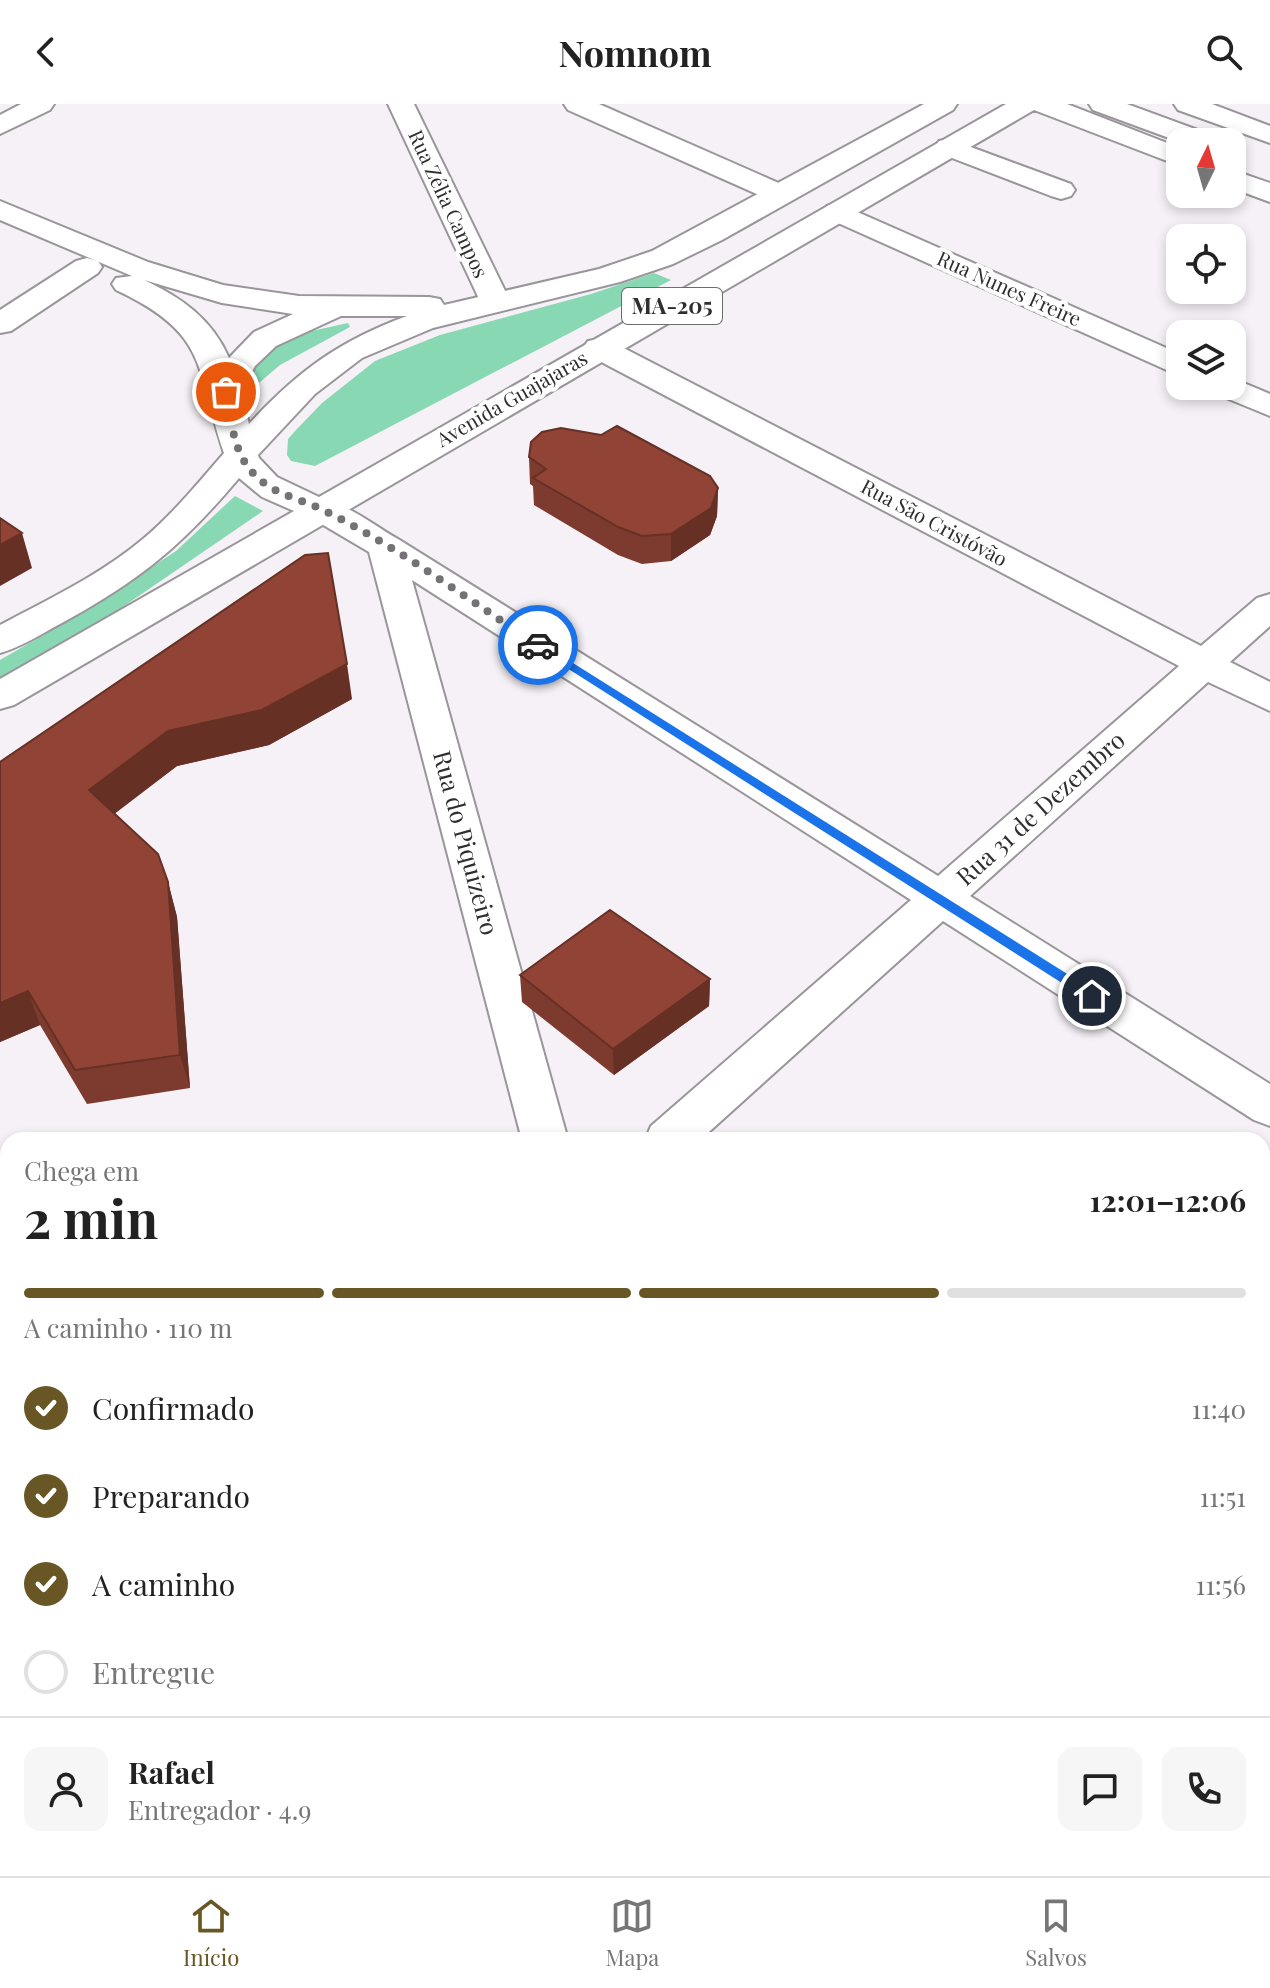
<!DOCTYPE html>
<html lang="pt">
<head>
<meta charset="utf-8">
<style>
  body { margin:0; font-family:"Playfair Display",serif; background:#f6f6f6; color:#222; height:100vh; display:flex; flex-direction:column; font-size:30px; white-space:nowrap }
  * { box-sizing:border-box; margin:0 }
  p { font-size:26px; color:#767676 }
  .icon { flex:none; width:44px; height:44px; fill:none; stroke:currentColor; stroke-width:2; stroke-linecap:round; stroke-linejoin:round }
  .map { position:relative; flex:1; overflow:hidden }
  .side { position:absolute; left:0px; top:1028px; width:1270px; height:744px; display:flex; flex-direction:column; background:#fff; border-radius:24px 24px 0 0; box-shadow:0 4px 12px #0003 }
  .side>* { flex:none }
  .needle { width:52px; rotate:5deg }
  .tools { position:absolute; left:1166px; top:24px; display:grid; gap:16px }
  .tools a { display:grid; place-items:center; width:80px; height:80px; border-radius:16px; background:#fff; box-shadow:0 4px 12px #0003; font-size:40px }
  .pin { position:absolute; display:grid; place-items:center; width:68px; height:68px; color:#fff; margin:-34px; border:4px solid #fff; border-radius:50%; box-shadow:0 2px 8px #0007 }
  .courier { position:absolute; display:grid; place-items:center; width:80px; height:80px; margin:-40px; border:6px solid #1a73e8; border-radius:50%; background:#fff; color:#222; box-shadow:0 2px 10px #0007 }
  .overview em { font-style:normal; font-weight:700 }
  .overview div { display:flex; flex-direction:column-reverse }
  .overview { display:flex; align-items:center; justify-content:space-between; height:136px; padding:0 24px }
  h1 { font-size:52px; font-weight:700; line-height:60px }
  .bar { display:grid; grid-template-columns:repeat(4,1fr); gap:12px 8px; align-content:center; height:96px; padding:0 24px }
  .bar i { height:10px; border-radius:6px; background:#e0e0e0 }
  .bar .on { background:#685725 }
  .bar p { grid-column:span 4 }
  .line { display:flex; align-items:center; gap:20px; padding:0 24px; border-top:2px solid #e0e0e0 }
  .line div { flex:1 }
  .round { display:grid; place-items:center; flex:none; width:84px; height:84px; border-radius:16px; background:#f6f6f6 }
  ol { padding:0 24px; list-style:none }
  li { display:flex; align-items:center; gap:24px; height:88px }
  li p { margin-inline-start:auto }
  li .icon { padding:8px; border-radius:50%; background:#685725; color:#fff; stroke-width:4 }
  li:last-child { color:#767676 }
  li i { width:44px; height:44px; border:4px solid #e0e0e0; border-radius:50% }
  header { display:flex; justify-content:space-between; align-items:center; height:104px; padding:0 24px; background:#fff; font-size:36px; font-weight:700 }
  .menu { display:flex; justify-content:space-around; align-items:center; height:112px; border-top:2px solid #e0e0e0; background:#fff; font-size:22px; color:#767676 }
  .menu a { display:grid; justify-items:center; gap:4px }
  .menu .on { color:#685725 }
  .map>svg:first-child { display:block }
  .green { fill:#88d8b4 }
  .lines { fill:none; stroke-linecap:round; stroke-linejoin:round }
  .minor-casing { stroke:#99959a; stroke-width:4 }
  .major-casing { stroke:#99959a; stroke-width:4 }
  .minor { fill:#fff; fill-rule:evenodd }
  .major { fill:#fff; fill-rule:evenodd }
  .wall { fill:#7d3a2e }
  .shaded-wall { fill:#663025 }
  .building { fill:#914435; stroke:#663025; stroke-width:2 }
  .route { fill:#1a73e8 }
  .done { stroke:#747275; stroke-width:8; stroke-dasharray:0 14.4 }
  .labels { text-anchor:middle; stroke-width:8; stroke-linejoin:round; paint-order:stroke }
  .far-street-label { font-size:20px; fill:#2f2e2f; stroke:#fff }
  .shield { fill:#fff; stroke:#6d6d6d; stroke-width:2 }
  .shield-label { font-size:22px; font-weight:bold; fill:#2f2e2f }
  .street-label { font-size:24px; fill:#2f2e2f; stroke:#fff }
</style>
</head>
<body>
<header><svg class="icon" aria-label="back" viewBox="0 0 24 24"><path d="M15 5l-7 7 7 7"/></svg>Nomnom<svg class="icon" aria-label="search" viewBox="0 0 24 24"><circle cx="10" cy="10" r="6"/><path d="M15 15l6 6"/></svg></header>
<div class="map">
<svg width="1270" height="1772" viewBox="0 0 1270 1772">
  <rect width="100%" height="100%" fill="#f5f1f6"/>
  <g class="green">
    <path d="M 654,169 L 671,176 L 315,362 L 291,357 L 287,351 L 288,335 L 296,326 L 322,299 L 375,257 L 440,231 L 591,190 Z"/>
    <path d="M 348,219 L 350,223 L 280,261 L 253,284 L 244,279 L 249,261 L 289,232 Z"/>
    <path d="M 235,392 L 263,407 L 108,513 L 0,575 L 0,556 L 85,507 L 176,447 Z"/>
  </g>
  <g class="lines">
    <g class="minor-casing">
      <g id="minor">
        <path d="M 21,0 L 54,0 L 50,6 L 0,30 L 0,11 Z"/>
        <path d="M 388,0 L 414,0 L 511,199 L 507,205 L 496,208 L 485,205 L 481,199 Z"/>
        <path d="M 564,0 L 599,0 L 790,84 L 794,90 L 790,96 L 780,99 L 770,96 L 568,6 Z"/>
        <path d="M 1089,0 L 1127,0 L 1214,32 L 1218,38 L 1180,38 L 1093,6 Z"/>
        <path d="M 1174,0 L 1212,0 L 1270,22 L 1270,39 L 1178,6 Z"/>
        <path d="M 949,35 L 1071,80 L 1075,86 L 1071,92 L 1061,95 L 1051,92 L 939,49 L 935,43 L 939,37 Z"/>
        <path d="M 837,99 L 1180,250 L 1180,272 L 827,114 L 823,108 L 827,102 Z"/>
        <path d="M 87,154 L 98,157 L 102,163 L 98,169 L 11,227 L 0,229 L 0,206 L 76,157 Z"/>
        <path d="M 599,235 L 610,237 L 1201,542 L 1257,494 L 1270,490 L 1270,522 L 1230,558 L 1270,578 L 1270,607 L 1208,578 L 970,792 L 1270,980 L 1270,1022 L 1254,1016 L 943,817 L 700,1036 L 645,1036 L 651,1022 L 911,796 L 412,476 L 568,1036 L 522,1036 L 369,448 L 308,412 L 303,405 L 308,398 C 338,390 372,421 398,435 L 938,772 L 1179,562 L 588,251 L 583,244 L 588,237 Z"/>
        <path d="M 1232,274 L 1270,290 L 1270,312 L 1214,289 L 1209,282 L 1232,282 Z"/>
        <path d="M 1262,1567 L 1270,1570 L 1270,1632 L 1262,1629 Z"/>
        <path d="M 702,1764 L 764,1764 L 766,1772 L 704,1772 Z"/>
      </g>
    </g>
    <g class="major-casing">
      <g id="major">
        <path d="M 924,0 L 957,0 L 953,6 L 722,136 L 673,160 L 620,178 L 433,224 L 362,254 L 315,290 L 258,351 L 259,354 L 277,373 L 319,393 L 1006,0 L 1067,0 L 1180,44 L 1180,62 L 1034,6 L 14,601 L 0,605 L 0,575 L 294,407 L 262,393 L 239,374 C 181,443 139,477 60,520 C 41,530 22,543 0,549 L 0,521 C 49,495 100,471 143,435 C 173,410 198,379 224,349 C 195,263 210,230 116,186 L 112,180 L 116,174 L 132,172 L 0,116 L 0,97 L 148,158 L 223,181 L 299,192 L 429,193 L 440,195 L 444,201 L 599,165 L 652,147 ZM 144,176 L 222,199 L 293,210 L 254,228 L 229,254 C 212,215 181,193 144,176 ZM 341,212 L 407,212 C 339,237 298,267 249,320 L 241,289 L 255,262 L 276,242 Z"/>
        <path d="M 1232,66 L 1270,79 L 1270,98 L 1232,84 Z"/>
      </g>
    </g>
    <use href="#minor" class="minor"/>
    <use href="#major" class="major"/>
  </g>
  <g class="wall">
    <path d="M 529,353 L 718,384 L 717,412 L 710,431 L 671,457 L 642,460 L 618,451 L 534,401 L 533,382 L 530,380 Z"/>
    <path d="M 352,595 L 269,641 L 177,662 L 114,709 L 168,778 L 177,813 L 190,984 L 87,1000 L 40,921 L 0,938 L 0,658 Z"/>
    <path d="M 520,871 L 710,875 L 709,902 L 614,971 L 522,898 Z"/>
  </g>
  <g class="shaded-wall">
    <path d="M 718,384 L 717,412 L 710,431 L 671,457 L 671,430 Z"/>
    <path d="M 22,429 L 32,464 L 0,482 L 0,441 Z"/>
    <path d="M 347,560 L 352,595 L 269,641 L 177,662 L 100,721 L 89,686 L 168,627 Z"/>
    <path d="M 168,778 L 177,813 L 190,984 L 180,951 Z"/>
    <path d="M 710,875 L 709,902 L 614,971 L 613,945 Z"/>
    <path d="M 28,887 L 40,921 L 0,938 L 0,899 Z"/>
    <path d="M 8,1143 L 8,1181 L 0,1184 L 0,1147 Z"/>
  </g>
  <g class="building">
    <path d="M 617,322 L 710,372 L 718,384 L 711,404 L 671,430 L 642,432 L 618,423 L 533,374 L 546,365 L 529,353 L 531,338 L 542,328 L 561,324 L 601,331 Z"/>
    <path d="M 0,414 L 22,429 L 0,441 Z"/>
    <path d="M 328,449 L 347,560 L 262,606 L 168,627 L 89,686 L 158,750 L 168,778 L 180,951 L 75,966 L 28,887 L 0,899 L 0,658 L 305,451 Z"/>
    <path d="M 610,806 L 710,875 L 613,945 L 520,871 Z"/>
    <path d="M 8,1081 L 8,1143 L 0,1147 L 0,1085 Z"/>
  </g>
  <path class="route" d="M 538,537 L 1096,888 L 1096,895 L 1087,895 L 534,543 L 534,538 Z"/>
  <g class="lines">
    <path class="done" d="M 226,288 C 231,315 233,347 252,368 C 271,390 296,393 321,405 C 397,442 467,495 538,541"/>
  </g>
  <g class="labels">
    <g class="far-street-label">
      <text transform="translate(448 100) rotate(65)" y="7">Rua Zélia Campos</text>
      <text transform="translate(1009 185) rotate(24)" y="7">Rua Nunes Freire</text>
      <text transform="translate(512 295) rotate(-30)" y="7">Avenida Guajajaras</text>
      <text transform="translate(934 419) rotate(28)" y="7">Rua São Cristóvão</text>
    </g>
    <rect class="shield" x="622" y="184" width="100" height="36" rx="6"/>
    <g class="shield-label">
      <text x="672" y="210">MA-205</text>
    </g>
    <g class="street-label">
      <text transform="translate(1041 705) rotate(-42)" y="8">Rua 31 de Dezembro</text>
      <text transform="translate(465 739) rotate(75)" y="8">Rua do Piquizeiro</text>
    </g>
  </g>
</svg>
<div class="tools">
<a><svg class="needle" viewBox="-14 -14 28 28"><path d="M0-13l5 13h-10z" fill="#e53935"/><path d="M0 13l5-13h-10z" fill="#767676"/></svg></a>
<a><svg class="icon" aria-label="locate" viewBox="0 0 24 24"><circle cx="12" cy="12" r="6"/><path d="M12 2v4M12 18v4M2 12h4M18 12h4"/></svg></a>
<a><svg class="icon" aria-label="layers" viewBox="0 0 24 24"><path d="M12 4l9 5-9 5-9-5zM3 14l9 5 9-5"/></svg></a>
</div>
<div class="pin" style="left:226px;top:288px;background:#ea580c"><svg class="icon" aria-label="bag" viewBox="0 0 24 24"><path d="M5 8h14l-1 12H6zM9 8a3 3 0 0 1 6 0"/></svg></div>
<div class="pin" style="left:1092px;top:892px;background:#1f2937"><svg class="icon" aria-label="home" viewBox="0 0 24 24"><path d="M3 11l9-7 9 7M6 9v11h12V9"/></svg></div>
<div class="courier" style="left:538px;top:541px"><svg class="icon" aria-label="car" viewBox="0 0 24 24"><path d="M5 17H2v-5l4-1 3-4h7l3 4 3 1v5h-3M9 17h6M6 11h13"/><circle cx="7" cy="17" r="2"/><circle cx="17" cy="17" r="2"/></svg></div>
<section class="side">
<div class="overview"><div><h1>2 min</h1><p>Chega em</p></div><em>12:01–12:06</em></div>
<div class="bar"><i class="on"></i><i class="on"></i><i class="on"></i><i></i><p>A caminho · 110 m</p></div>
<ol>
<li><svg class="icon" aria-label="check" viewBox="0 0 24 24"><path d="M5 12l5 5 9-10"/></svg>Confirmado<p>11:40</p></li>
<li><svg class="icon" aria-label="check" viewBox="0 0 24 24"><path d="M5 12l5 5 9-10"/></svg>Preparando<p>11:51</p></li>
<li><svg class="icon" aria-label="check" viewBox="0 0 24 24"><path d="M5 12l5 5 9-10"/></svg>A caminho<p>11:56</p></li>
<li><i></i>Entregue</li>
</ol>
<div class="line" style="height:144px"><a class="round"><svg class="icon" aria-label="person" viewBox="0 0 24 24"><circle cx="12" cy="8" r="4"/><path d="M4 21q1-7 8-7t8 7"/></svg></a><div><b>Rafael</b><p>Entregador · 4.9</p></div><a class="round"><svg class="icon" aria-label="chat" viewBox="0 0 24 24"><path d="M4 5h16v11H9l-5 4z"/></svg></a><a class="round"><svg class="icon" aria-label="phone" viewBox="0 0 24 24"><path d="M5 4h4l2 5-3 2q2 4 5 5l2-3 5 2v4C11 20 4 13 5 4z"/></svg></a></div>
</section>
</div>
<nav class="menu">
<a class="on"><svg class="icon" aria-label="home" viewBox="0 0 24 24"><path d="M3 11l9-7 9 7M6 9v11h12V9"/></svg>Início</a>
<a><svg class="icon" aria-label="map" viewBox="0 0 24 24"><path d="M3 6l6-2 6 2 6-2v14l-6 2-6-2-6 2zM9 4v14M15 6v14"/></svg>Mapa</a>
<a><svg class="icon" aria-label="saved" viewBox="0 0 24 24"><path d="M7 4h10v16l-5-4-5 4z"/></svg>Salvos</a>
</nav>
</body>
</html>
